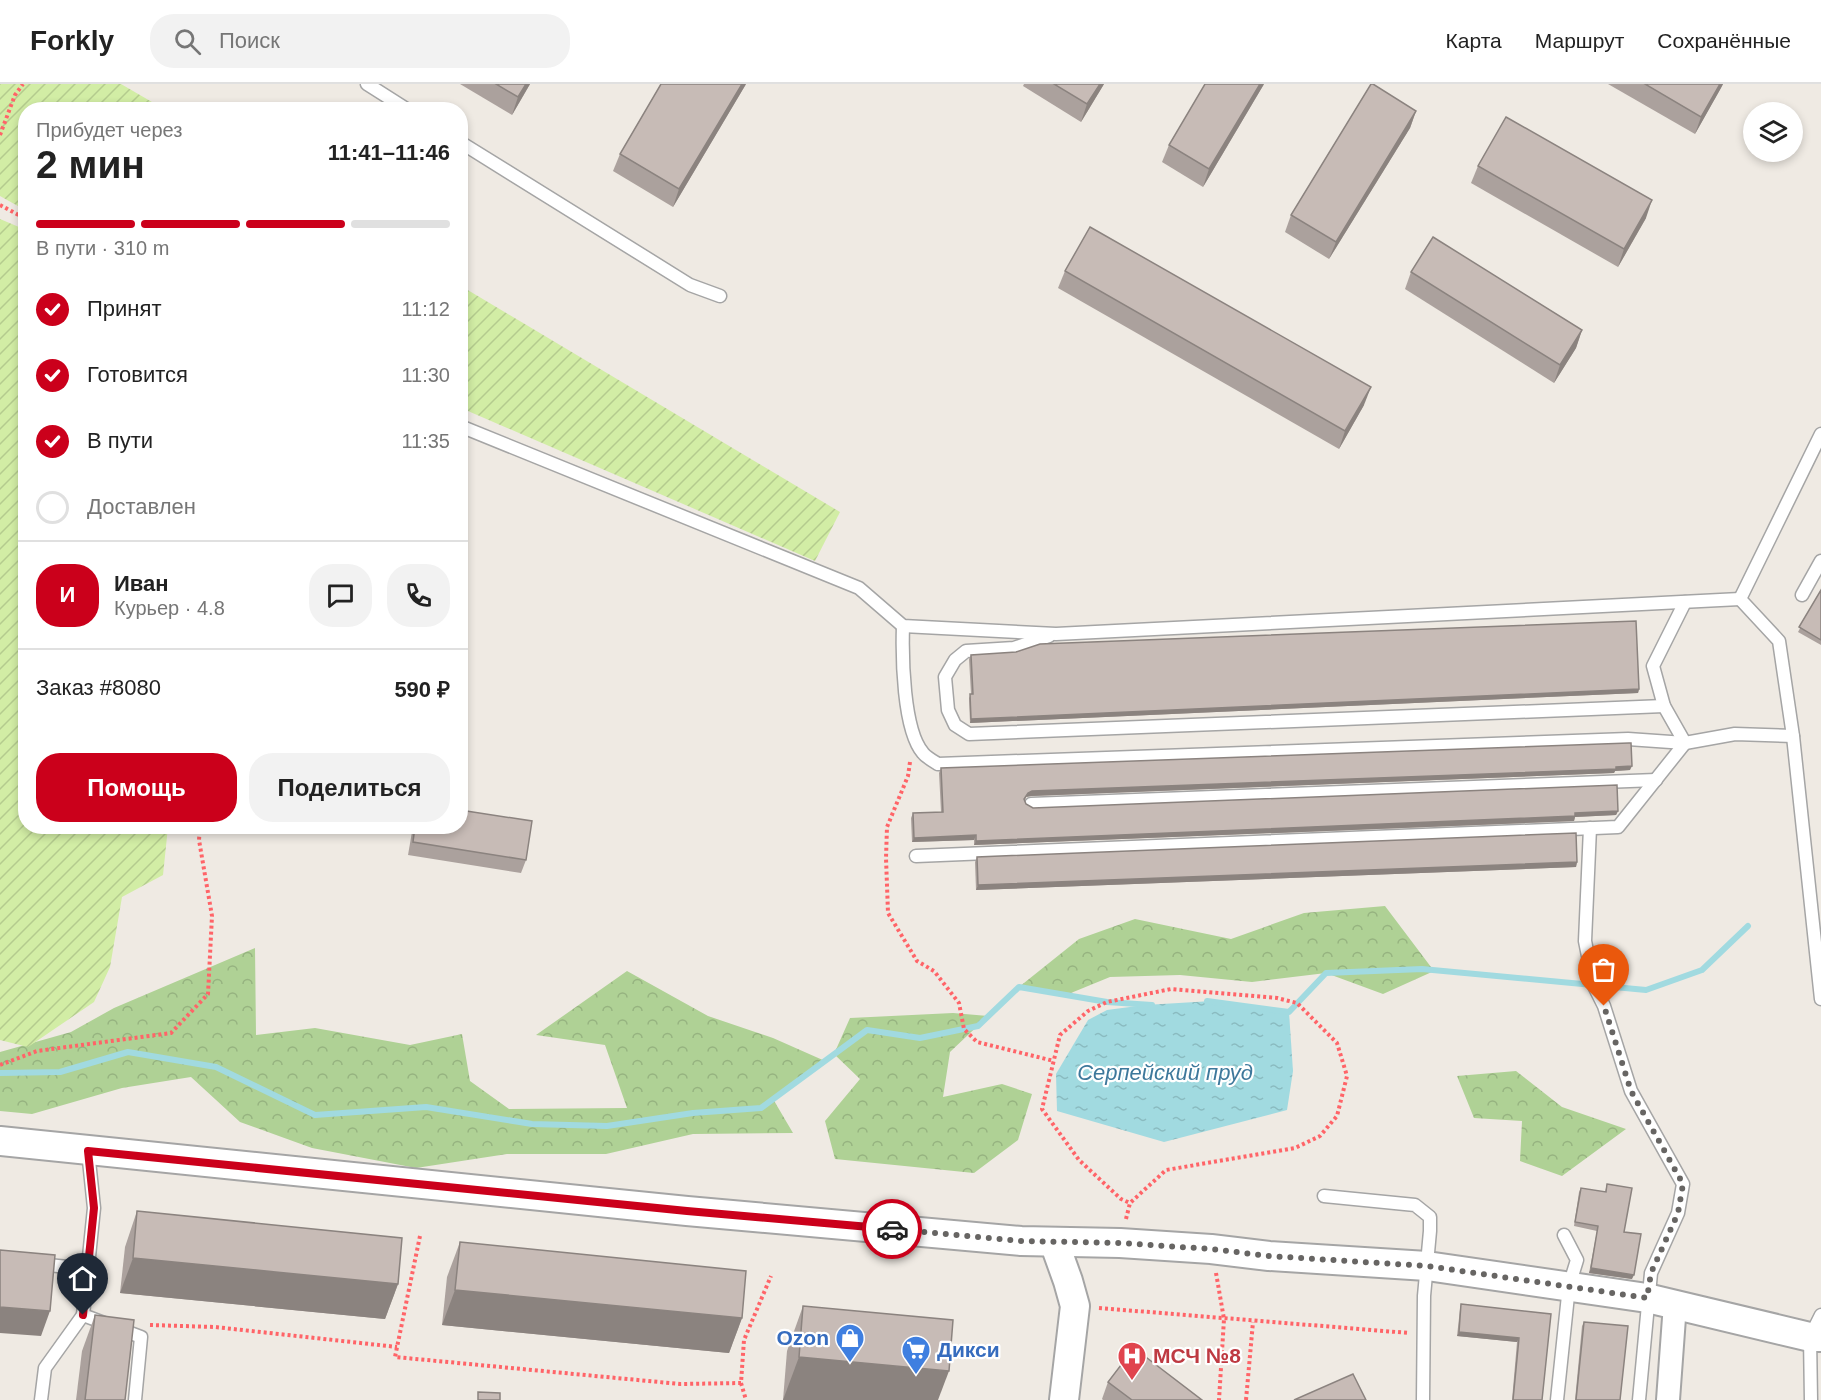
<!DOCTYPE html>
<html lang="ru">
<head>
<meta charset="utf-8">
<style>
  body { margin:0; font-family:Helvetica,sans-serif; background:#f2f2f2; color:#222; height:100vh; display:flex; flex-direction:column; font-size:22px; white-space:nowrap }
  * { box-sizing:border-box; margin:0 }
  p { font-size:20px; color:#767676 }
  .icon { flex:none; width:33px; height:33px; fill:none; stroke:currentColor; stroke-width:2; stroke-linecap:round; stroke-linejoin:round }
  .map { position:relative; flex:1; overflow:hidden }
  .panel { position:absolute; left:18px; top:18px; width:450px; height:732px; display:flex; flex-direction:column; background:#fff; border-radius:24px; box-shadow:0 3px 9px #0003 }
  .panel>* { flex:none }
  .controls { position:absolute; left:1743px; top:18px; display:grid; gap:12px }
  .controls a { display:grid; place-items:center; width:60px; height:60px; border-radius:50%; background:#fff; box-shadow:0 3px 9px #0003; font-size:30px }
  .pin { position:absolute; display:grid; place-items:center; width:51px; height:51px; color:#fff; margin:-62px -26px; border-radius:50% 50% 50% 0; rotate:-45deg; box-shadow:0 0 6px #0007 }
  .pin .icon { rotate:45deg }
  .courier { position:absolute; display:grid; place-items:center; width:60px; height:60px; margin:-30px; border:4px solid #cb001b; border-radius:50%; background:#fff; color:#222; box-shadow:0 2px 8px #0007 }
  .overview em { font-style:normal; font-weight:700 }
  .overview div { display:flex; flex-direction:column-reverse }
  .overview { display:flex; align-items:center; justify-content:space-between; height:102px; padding:0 18px }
  h1 { font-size:39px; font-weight:700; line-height:45px }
  .bar { display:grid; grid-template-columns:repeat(4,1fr); gap:9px 6px; align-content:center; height:72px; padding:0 18px }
  .bar i { height:8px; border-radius:4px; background:#e0e0e0 }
  .bar .active { background:#cb001b }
  .bar p { grid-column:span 4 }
  .line { display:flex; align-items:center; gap:15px; padding:0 18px; border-top:2px solid #e0e0e0 }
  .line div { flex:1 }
  .round { display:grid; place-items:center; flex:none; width:63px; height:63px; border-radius:24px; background:#f2f2f2 }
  ol { padding:0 18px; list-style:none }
  li { display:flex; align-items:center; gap:18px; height:66px }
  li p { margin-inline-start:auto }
  li .icon { padding:6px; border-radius:50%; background:#cb001b; color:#fff; stroke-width:4 }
  li:last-child { color:#767676 }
  li i { width:33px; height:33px; border:3px solid #e0e0e0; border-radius:50% }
  .action { display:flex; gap:12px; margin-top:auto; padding:12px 18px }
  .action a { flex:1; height:69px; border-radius:24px; background:#cb001b; color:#fff; font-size:24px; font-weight:700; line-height:69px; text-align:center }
  .action a+a { background:#f2f2f2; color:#222 }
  header { display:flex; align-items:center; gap:36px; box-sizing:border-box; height:84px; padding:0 30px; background:#fff; border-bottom:2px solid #e0e0e0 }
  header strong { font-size:28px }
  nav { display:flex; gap:33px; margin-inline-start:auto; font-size:21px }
  .search { width:420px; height:54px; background:#f2f2f2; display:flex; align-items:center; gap:15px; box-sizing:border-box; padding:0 21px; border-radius:24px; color:#767676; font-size:22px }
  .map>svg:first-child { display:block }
  .forest { fill:url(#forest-crowns) }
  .garden { fill:url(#garden-furrows) }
  .water { fill:url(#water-ripples) }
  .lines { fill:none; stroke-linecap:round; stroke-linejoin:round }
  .stream { stroke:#a1dae0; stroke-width:6 }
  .service-casing { stroke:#a5a5a5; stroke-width:15 }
  .minor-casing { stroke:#a5a5a5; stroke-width:26 }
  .tertiary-casing { stroke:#a5a5a5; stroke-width:32 }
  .path { stroke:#ff6468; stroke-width:4; stroke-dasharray:3 3; stroke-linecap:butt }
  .service { stroke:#fff; stroke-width:12 }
  .minor { stroke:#fff; stroke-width:22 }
  .tertiary { stroke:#fff; stroke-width:28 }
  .wall { fill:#aba19d }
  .shaded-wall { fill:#8b837f }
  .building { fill:#c7bbb6; stroke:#8b837f; stroke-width:1.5 }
  .done { stroke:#676563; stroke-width:6; stroke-dasharray:0 10.8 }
  .route { stroke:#cb001b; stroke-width:8 }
  .labels { text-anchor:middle; stroke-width:4.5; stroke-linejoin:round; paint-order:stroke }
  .shop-label { font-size:21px; font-weight:bold; fill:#366cbe; stroke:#fff; text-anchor:end }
  .health-label { font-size:21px; font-weight:bold; fill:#be3a42; stroke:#fff; text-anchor:start }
  .water-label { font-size:22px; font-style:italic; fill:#3d789b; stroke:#fff }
</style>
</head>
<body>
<header>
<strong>Forkly</strong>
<div class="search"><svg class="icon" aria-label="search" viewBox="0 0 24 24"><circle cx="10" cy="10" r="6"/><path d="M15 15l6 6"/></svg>Поиск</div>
<nav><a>Карта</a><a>Маршрут</a><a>Сохранённые</a></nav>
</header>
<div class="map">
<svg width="1821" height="1316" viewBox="0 0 1821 1316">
  <defs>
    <pattern id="forest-crowns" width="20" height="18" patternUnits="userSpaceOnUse" patternTransform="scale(1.5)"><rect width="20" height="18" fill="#afd195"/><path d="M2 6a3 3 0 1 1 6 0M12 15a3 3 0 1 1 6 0" fill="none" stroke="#96b380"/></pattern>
    <pattern id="garden-furrows" width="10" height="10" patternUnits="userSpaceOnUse" patternTransform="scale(1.5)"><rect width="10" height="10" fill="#d2eda5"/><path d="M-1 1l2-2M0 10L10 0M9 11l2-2" fill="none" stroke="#b4cb8e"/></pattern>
    <pattern id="water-ripples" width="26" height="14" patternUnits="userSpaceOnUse" patternTransform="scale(1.5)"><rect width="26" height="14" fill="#a1dae0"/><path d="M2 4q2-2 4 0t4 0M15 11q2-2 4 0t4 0" fill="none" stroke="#8abbc0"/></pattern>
  </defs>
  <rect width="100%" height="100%" fill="#efeae3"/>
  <g class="forest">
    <path d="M 1385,822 L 1434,887 L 1383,910 L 1326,889 L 1252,898 L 1180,891 L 1110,893 L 1066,911 L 1019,903 L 1079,855 L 1135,835 L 1231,855 L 1304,829 Z"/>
    <path d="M 255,864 L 256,951 L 315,944 L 410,961 L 462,950 L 470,997 L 509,1025 L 627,1024 L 605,961 L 536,951 L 627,887 L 708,932 L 773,954 L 825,977 L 773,1015 L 793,1049 L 693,1050 L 606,1070 L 507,1070 L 416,1084 L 312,1064 L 240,1038 L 191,993 L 122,1004 L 32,1030 L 0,1027 L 0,968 L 71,948 L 114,924 Z"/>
    <path d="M 953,929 L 988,932 L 950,968 L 943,1013 L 1002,1000 L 1032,1010 L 1018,1056 L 974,1089 L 835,1075 L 825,1037 L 860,995 L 834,970 L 850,934 Z"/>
    <path d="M 1516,987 L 1562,1023 L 1626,1045 L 1562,1092 L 1520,1077 L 1522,1037 L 1474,1034 L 1457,992 Z"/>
  </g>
  <g class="garden">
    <path d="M 0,0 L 121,0 L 164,25 L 26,26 L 25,126 L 0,112 Z"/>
    <path d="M 0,135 L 26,146 L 26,742 L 168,743 L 163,791 L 122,813 L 110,883 L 94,918 L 28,963 L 0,956 Z"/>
    <path d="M 461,202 L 840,428 L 815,477 L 461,324 Z"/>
  </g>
  <path class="water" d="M 1212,917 L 1289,928 L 1293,987 L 1287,1026 L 1164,1058 L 1057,1027 L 1056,990 L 1088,936 L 1107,926 L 1145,921 Z"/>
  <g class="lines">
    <g class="stream">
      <path d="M 1207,917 L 1289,928 L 1326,889 L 1422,885 L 1646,906 L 1702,886 L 1748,842"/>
      <path d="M 0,989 L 60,988 L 128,968 L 216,983 L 315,1031 L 426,1023 L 532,1040 L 607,1042 L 693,1029 L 761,1024 L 867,946 L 920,954 L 978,942 L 1019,903 L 1107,918 L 1152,921"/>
    </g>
    <g class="service-casing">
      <g id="service">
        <path d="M 367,0 L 408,26"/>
        <path d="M 460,58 L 690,201 L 720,212"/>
        <path d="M 460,342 L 859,504 L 903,542 L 1056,550 L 1740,515"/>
        <path d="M 1821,350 L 1740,515 L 1779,557 L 1793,652 L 1821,915"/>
        <path d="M 1802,511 L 1821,477"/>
        <path d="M 903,542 C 902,572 903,646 923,669 C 926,673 933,677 938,680 L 1628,655 L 1685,659 L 1735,650 L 1793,652"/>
        <path d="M 1049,552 L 1014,564 L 966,567 L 955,576 L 945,593 L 948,626 L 955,641 L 969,650 L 1664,622"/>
        <path d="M 1031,720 L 1656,696"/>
        <path d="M 1590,744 L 1585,857 L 1594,902 L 1604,922 L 1631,1007 L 1683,1100 L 1678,1129 L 1651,1189 L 1639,1316"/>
        <path d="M 916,772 L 1618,743 L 1685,659 L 1664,622 L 1653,582 L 1685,518"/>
        <path d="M 88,1067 L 94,1124 L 83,1231 L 141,1253 L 135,1316"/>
        <path d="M 1324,1112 L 1415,1121 L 1430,1133 L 1430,1147 L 1424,1212 L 1423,1316"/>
        <path d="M 38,1180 L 88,1185"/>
        <path d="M 41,1316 L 45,1284 L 83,1231"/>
        <path d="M 1557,1316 L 1569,1202 L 1577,1176 L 1564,1151"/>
        <path d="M 1811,1316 L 1810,1253 L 1821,1231"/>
      </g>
    </g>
    <g class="minor-casing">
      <path id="minor" d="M 1668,1316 L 1675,1220"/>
    </g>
    <g class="tertiary-casing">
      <g id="tertiary">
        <path d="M 0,1057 L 687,1127 L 1021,1157 L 1120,1159 L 1211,1165 L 1269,1172 L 1427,1182 L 1647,1214 L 1810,1253 L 1821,1253"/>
        <path d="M 1054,1158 L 1068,1197 L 1075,1222 L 1064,1316"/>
      </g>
    </g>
    <g class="path">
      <path d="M 0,51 L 15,11 L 23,0"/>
      <path d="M 0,121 L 26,135"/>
      <path d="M 910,678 L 908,692 L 887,743 L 886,774 L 888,829 L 917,877 L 934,887 L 959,919 L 964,945 L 977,958 L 1054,977"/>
      <path d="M 0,981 L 37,967 L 171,949 L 208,910 L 212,832 L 199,756 L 200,742"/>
      <path d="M 1126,1135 L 1130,1119 L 1166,1086 L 1295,1064 L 1320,1052 L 1337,1032 L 1347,992 L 1337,959 L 1297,919 L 1277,914 L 1171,905 L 1107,918 L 1088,927 L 1060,951 L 1042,1025 L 1079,1076 L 1121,1115 L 1130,1119"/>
      <path d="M 420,1152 L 395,1273 L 680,1300 L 741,1299 L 744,1256 L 771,1192"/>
      <path d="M 1216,1189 L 1224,1235 L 1219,1316"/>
      <path d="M 1099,1224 L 1409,1249"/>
      <path d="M 150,1241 L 215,1243 L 397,1263"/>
      <path d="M 741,1299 L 746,1316"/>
      <path d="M 1246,1316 L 1253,1238"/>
    </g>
    <use href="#service" class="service"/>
    <use href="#minor" class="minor"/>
    <use href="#tertiary" class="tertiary"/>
  </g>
  <g class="wall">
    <path d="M 460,0 L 530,0 L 512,31 Z"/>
    <path d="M 746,0 L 673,123 L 613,87 L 620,70 Z"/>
    <path d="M 1024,0 L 1104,0 L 1081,38 L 1023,2 Z"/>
    <path d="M 1264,0 L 1203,103 L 1162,78 L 1169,61 Z"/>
    <path d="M 1608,0 L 1723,0 L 1695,50 Z"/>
    <path d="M 1416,27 L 1410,44 L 1329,175 L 1285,148 L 1291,131 Z"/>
    <path d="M 1478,82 L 1646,134 L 1618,183 L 1471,99 Z"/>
    <path d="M 1065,187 L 1364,321 L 1339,365 L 1058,204 Z"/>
    <path d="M 1411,188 L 1582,246 L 1576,264 L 1554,299 L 1405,205 Z"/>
    <path d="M 1821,506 L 1821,561 L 1798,548 Z"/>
    <path d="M 971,571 L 1639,605 L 1638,609 L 970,639 L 969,614 L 971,610 L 969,575 Z"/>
    <path d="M 941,684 L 1630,686 L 1615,687 L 1614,689 L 1031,712 L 1026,713 L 1025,716 L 1026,720 L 1033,724 L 1618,727 L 1616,731 L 1575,733 L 1574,737 L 974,761 L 974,756 L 912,758 L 911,734 L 913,729 L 941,728 L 939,689 Z"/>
    <path d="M 413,742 L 460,742 L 526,776 L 521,789 L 408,771 Z"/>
    <path d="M 977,773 L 1577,778 L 1576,783 L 976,806 L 975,778 Z"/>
    <path d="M 1607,1100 L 1624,1148 L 1632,1195 L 1589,1189 L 1597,1147 L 1574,1142 L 1579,1108 L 1581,1104 L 1605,1108 Z"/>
    <path d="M 137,1127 L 398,1200 L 385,1235 L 120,1209 L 125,1163 Z"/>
    <path d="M 460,1158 L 742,1234 L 729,1269 L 442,1241 L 447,1193 Z"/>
    <path d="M 1461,1220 L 1551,1230 L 1542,1316 L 1512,1316 L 1517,1258 L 1457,1252 L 1460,1225 Z"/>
    <path d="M 803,1222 L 938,1316 L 783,1316 L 787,1267 Z"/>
    <path d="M 95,1231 L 125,1316 L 76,1316 L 82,1267 Z"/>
    <path d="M 1584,1238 L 1620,1316 L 1575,1316 L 1582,1242 Z"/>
    <path d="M 1108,1298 L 1202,1316 L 1103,1316 L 1102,1315 Z"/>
  </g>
  <g class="shaded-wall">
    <path d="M 526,0 L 530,0 L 512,31 L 518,13 Z"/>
    <path d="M 742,0 L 746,0 L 673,123 L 679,105 Z"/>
    <path d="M 1100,0 L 1104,0 L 1081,38 L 1087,20 Z"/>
    <path d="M 1260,0 L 1264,0 L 1203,103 L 1209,85 Z"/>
    <path d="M 1720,0 L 1723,0 L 1721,4 L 1695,50 L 1701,33 Z"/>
    <path d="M 1416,27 L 1410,44 L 1329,175 L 1336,158 Z"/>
    <path d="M 1652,116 L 1646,134 L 1618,183 L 1624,165 Z"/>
    <path d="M 1582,246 L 1576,264 L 1554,299 L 1560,281 Z"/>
    <path d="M 1371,303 L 1364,321 L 1339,365 L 1345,347 Z"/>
    <path d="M 1639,605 L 1638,609 L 970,639 L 971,635 Z"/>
    <path d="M 1632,682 L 1630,686 L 1615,687 L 1614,689 L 1031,712 L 1026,713 L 1023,720 L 1028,709 L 1032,707 Z"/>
    <path d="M 1618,727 L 1616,731 L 1575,733 L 1574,737 L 974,761 L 976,757 Z"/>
    <path d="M 976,751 L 974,756 L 912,758 L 914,754 Z"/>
    <path d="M 1577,778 L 1576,783 L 976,806 L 978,801 Z"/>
    <path d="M 133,1174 L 398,1200 L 385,1235 L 120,1209 Z"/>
    <path d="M 1591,1184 L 1634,1191 L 1632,1195 L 1589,1189 Z"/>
    <path d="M 455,1206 L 742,1234 L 729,1269 L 442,1241 Z"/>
    <path d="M 0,1223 L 50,1227 L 41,1252 L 0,1249 Z"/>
    <path d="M 1459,1248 L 1519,1254 L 1517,1258 L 1457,1252 Z"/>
    <path d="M 799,1273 L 949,1287 L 938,1316 L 783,1316 Z"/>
  </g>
  <g class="building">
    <path d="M 496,0 L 526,0 L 518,13 Z"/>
    <path d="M 661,0 L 742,0 L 679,105 L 620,70 Z"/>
    <path d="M 1054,0 L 1100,0 L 1087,20 Z"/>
    <path d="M 1205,0 L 1260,0 L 1209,85 L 1169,61 Z"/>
    <path d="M 1371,0 L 1373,0 L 1416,27 L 1336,158 L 1291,131 Z"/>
    <path d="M 1645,0 L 1720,0 L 1701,33 Z"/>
    <path d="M 1506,33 L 1652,116 L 1624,165 L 1478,82 Z"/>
    <path d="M 1090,143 L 1371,303 L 1345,347 L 1065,187 Z"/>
    <path d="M 1433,153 L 1582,246 L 1560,281 L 1411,188 Z"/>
    <path d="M 1821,506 L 1821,556 L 1799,543 Z"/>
    <path d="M 1636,537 L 1639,605 L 971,635 L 970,610 L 973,610 L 971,571 L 1016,568 L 1040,560 Z"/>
    <path d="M 1629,659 L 1631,659 L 1632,682 L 1616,683 L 1616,685 L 1032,707 L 1028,709 L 1024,715 L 1026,720 L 1033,724 L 1617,701 L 1618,727 L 1575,729 L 1575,732 L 976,757 L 976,751 L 914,754 L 913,729 L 943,728 L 941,684 Z"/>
    <path d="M 460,726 L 532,737 L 526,776 L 413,758 L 415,742 L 460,742 Z"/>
    <path d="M 1576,749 L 1577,778 L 978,801 L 977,773 Z"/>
    <path d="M 1607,1100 L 1632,1104 L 1624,1148 L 1641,1150 L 1634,1191 L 1591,1184 L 1598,1142 L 1575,1138 L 1581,1104 L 1606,1108 Z"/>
    <path d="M 137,1127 L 402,1154 L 398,1200 L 133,1174 Z"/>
    <path d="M 460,1158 L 746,1187 L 742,1234 L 455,1206 Z"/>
    <path d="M 0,1166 L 55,1171 L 50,1227 L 0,1223 Z"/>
    <path d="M 1461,1220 L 1551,1230 L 1542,1316 L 1513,1316 L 1519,1254 L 1459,1248 Z"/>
    <path d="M 803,1222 L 953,1236 L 949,1287 L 799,1273 Z"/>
    <path d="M 95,1231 L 134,1236 L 125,1316 L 85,1316 Z"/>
    <path d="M 1584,1238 L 1628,1242 L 1620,1316 L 1576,1316 Z"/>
    <path d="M 1134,1264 L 1202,1316 L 1132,1316 L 1108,1298 Z"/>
    <path d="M 1353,1290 L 1366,1316 L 1294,1316 Z"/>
    <path d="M 478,1308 L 500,1309 L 500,1316 L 478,1316 Z"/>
  </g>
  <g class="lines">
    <path class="done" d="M 892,1145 L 1021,1157 L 1120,1159 L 1211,1165 L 1269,1172 L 1427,1182 L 1647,1214 L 1651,1189 L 1678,1129 L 1683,1100 L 1631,1007 L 1604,922"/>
    <path class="route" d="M 83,1231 L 94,1124 L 88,1067 L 687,1127 L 892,1145"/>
  </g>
  <defs>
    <g id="shop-pin" transform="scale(1.5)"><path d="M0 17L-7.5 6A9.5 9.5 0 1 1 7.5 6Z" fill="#3f7fe0" stroke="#fff"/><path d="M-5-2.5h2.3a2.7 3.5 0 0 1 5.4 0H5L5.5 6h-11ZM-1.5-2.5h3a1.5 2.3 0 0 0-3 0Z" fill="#fff"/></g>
    <g id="supermarket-pin" transform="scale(1.5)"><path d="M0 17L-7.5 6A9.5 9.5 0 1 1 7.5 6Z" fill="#3f7fe0" stroke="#fff"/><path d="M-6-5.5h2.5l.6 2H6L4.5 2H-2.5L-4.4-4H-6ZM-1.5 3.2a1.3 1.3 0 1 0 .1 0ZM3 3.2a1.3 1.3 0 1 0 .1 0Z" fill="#fff"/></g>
    <g id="hospital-pin" transform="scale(1.5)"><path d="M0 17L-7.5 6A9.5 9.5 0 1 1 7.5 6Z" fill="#e0444e" stroke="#fff"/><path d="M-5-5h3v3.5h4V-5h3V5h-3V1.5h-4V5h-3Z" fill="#fff"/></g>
  </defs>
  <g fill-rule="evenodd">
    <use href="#shop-pin" x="850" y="1254"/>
    <use href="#supermarket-pin" x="916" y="1266"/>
    <use href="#hospital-pin" x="1132" y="1272"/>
  </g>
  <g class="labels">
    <g class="shop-label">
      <text x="829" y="1261">Ozon</text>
      <text x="937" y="1273" text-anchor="start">Дикси</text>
    </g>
    <g class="health-label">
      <text x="1153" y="1279">МСЧ №8</text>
    </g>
    <g class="water-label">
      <text x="1165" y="996">Серпейский пруд</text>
    </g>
  </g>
</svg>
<div class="controls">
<a><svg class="icon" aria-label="layers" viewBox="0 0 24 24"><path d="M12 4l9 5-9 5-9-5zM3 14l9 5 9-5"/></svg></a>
</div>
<div class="pin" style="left:1604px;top:922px;background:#ea580c"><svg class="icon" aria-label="bag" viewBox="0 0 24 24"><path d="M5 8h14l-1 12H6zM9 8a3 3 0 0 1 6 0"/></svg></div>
<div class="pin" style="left:83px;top:1231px;background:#1f2937"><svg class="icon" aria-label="home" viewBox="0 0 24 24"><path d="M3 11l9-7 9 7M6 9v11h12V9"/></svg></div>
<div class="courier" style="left:892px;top:1145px"><svg class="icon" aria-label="car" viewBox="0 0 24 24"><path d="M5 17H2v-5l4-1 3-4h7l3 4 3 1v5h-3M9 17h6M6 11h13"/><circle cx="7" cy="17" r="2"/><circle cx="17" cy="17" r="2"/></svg></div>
<section class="panel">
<div class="overview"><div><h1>2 мин</h1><p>Прибудет через</p></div><em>11:41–11:46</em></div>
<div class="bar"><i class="active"></i><i class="active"></i><i class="active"></i><i></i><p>В пути · 310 m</p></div>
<ol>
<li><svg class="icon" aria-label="check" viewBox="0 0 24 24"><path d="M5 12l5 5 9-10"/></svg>Принят<p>11:12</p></li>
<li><svg class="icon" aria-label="check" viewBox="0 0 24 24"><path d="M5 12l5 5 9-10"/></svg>Готовится<p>11:30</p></li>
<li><svg class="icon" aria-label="check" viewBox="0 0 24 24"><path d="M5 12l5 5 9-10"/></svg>В пути<p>11:35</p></li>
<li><i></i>Доставлен</li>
</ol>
<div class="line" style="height:108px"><b class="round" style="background:#cb001b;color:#fff">И</b><div><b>Иван</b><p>Курьер · 4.8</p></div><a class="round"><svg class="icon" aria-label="chat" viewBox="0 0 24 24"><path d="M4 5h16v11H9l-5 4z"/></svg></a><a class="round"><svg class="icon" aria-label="phone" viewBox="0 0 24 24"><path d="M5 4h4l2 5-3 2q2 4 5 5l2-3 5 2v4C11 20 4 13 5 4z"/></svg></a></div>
<div class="line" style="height:78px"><div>Заказ #8080</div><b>590 ₽</b></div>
<div class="action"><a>Помощь</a><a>Поделиться</a></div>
</section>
</div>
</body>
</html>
